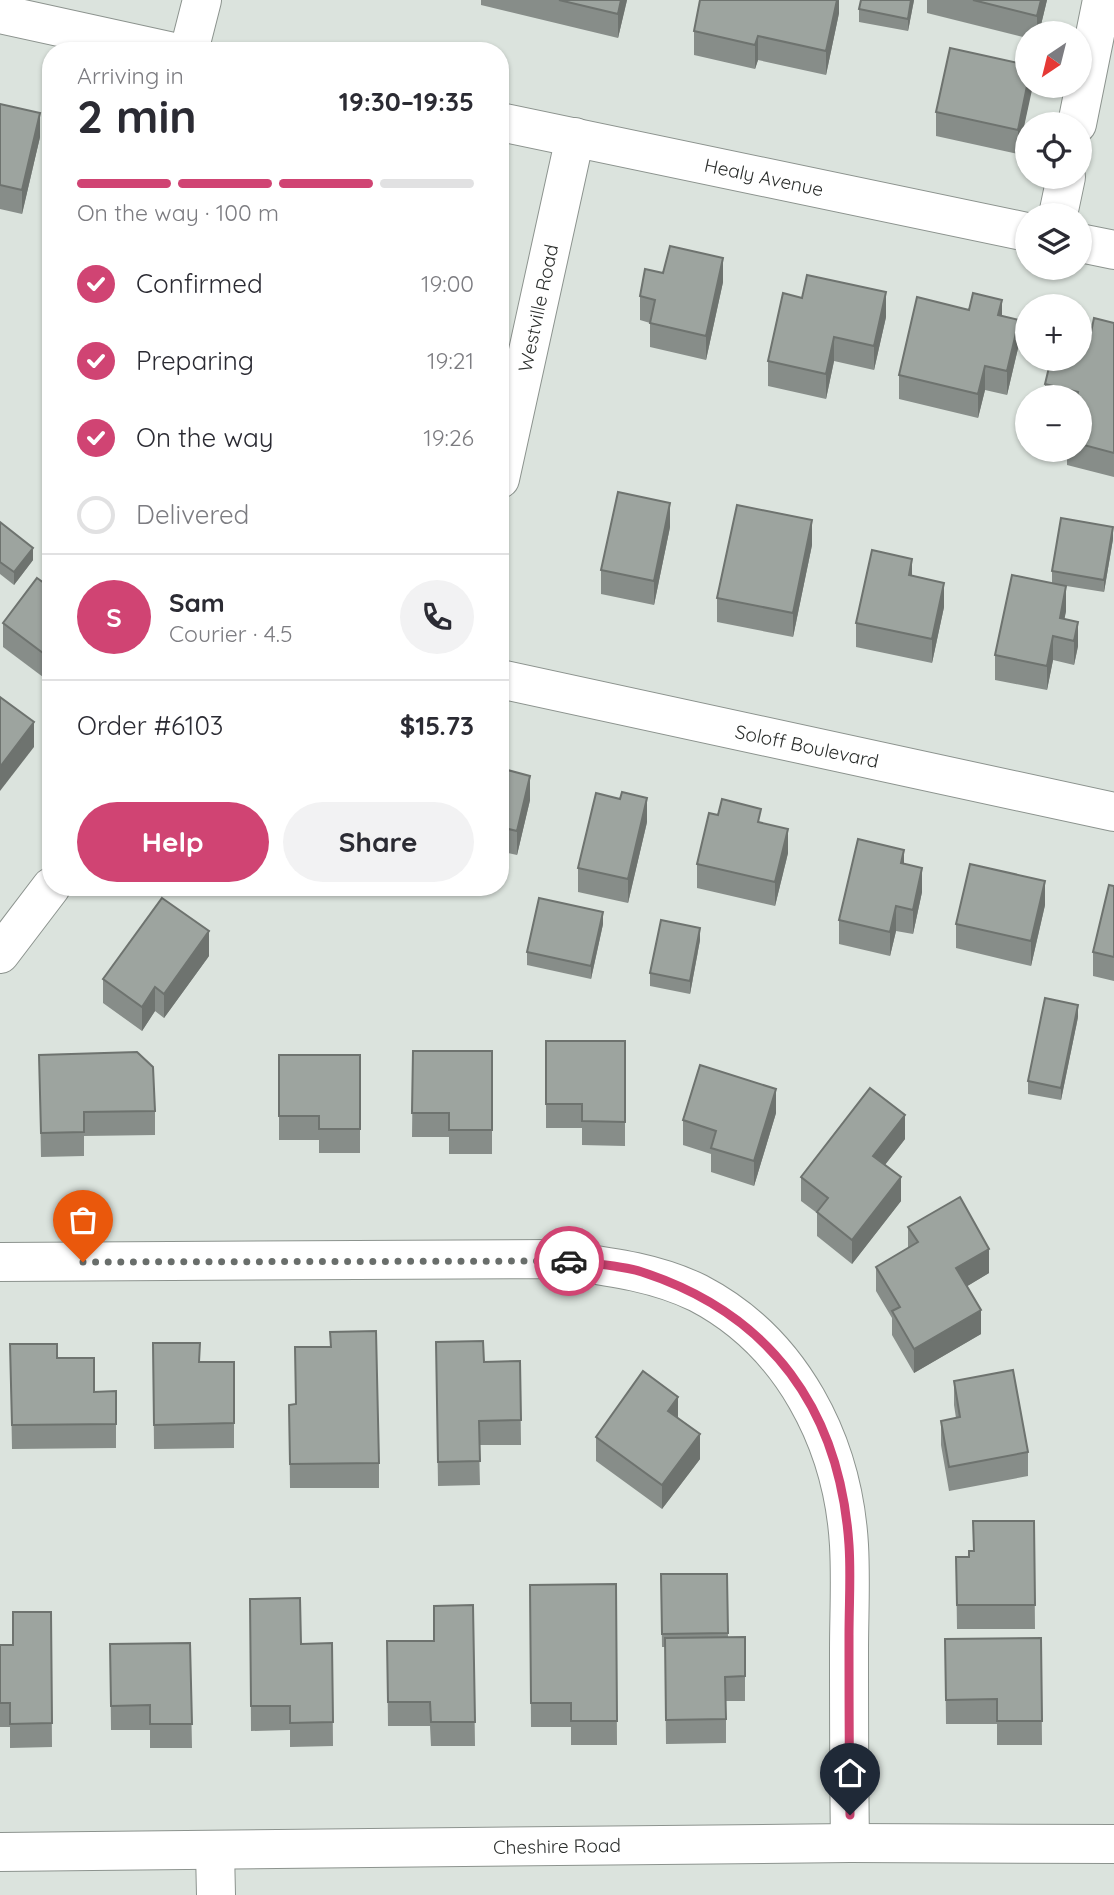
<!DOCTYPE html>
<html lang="en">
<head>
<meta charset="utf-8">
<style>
  body { margin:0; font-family:Quicksand,sans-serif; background:#f2f2f3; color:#2b2b33; height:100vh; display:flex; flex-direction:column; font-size:26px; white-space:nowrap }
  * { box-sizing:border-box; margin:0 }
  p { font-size:23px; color:#7c7c81 }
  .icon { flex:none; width:38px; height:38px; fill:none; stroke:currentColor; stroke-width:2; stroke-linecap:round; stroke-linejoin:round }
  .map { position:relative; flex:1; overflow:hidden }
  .panel { position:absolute; left:42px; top:42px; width:467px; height:854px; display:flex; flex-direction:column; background:#fff; border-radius:28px; box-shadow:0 2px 5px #0004 }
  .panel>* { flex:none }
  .needle { width:46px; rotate:215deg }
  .controls { position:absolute; left:1015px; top:21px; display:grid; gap:14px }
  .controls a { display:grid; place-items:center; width:77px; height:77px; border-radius:50%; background:#fff; box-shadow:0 2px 5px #0004; font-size:35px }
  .pin { position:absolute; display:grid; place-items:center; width:60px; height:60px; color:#fff; margin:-72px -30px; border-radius:50% 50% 50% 0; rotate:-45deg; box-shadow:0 0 7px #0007 }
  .pin .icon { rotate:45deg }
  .courier { position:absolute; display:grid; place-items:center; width:70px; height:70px; margin:-35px; border:5px solid #d04473; border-radius:50%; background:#fff; color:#222; box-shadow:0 2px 9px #0007 }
  .headline em { font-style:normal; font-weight:700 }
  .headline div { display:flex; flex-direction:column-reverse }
  .headline { display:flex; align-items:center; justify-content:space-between; height:119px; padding:0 35px }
  h1 { font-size:46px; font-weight:700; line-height:52px }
  .bar { display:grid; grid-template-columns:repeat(4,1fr); gap:10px 7px; align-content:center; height:84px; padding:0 35px }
  .bar i { height:9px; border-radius:5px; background:#e1e1e2 }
  .bar .on { background:#d04473 }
  .bar p { grid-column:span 4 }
  .line { display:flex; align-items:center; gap:18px; padding:0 35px; border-top:2px solid #e1e1e2 }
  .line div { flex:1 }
  .round { display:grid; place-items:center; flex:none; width:74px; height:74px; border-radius:37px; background:#f2f2f3 }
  ol { padding:0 35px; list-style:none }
  li { display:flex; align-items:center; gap:21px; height:77px }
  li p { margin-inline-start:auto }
  li .icon { padding:7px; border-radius:50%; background:#d04473; color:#fff; stroke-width:4 }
  li:last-child { color:#7c7c81 }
  li i { width:38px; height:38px; border:4px solid #e1e1e2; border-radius:50% }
  .button { display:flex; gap:14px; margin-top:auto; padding:14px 35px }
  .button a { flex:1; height:80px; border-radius:42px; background:#d04473; color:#fff; font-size:28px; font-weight:700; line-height:80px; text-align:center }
  .button a+a { background:#f2f2f3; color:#2b2b33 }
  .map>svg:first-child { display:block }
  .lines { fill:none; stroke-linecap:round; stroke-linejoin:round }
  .minor-casing { stroke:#8c938e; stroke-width:40 }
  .minor { stroke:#fff; stroke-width:38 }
  .wall { fill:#878d89 }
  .shaded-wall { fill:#6e736f }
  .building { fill:#9da49f; stroke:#6e736f; stroke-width:2 }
  .done { stroke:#696e6b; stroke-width:7; stroke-dasharray:0 12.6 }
  .route { stroke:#d04473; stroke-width:9 }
  .labels { text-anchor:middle; stroke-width:7; stroke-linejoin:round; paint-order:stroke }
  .street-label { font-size:19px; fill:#2c2f2d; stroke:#fff }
</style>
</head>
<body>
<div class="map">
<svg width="1114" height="1895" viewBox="0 0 1114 1895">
  <rect width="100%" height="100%" fill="#dbe3dd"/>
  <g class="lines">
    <g class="minor-casing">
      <g id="minor">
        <path d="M 0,14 L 169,51"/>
        <path d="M 189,51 L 202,0"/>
        <path d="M 500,122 L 1027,232"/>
        <path d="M 1077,124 L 1102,0"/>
        <path d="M 1058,215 L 1066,177"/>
        <path d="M 1080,243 L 1114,250"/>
        <path d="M 500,479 L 575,137"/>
        <path d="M 500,679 L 1114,812"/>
        <path d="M 0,954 L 51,887"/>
        <path d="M 0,1262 L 554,1259 C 604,1266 653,1271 698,1293 C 792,1342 843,1442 849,1545 C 851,1581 849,1616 849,1651 C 849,1715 849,1779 850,1843"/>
        <path d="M 215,1851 L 216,1895"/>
        <path d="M 0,1852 L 850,1843 L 1114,1844"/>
      </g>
    </g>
    <use href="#minor" class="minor"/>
  </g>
  <g class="wall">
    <path d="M 481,0 L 627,0 L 618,38 L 481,5 Z"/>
    <path d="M 839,0 L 839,13 L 826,75 L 758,60 L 755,69 L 694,55 L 694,31 Z"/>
    <path d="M 914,0 L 908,31 L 859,22 L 859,9 Z"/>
    <path d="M 927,0 L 1047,0 L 1039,33 L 1027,33 L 1027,38 L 927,13 Z"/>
    <path d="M 1032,86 L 1018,154 L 936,136 L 936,112 Z"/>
    <path d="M 0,104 L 40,137 L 22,214 L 0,209 Z"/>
    <path d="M 663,273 L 723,282 L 706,360 L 650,347 L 650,323 L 640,320 L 640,296 Z"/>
    <path d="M 969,310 L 1002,316 L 1019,344 L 1007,395 L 985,390 L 978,418 L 899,399 L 899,375 Z"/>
    <path d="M 886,317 L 874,370 L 834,361 L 826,399 L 768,386 L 768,361 Z"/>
    <path d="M 1114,323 L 1114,477 L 1067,465 L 1067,450 L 1080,450 L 1080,397 L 1045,397 L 1045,384 L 1089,342 Z"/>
    <path d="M 0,522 L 33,560 L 14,585 L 0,574 Z"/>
    <path d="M 670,527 L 654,605 L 601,594 L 601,570 Z"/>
    <path d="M 1113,539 L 1104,592 L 1054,584 L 1066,611 L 1064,619 L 1078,646 L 1074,665 L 1053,660 L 1047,690 L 995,680 L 995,655 L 1052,583 L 1052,571 Z"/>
    <path d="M 812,545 L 793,637 L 717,622 L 717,598 Z"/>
    <path d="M 51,588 L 51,683 L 3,647 L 3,623 Z"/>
    <path d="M 944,607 L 932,663 L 856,647 L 856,623 Z"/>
    <path d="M 500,760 L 502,769 L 530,800 L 517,855 L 500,851 Z"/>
    <path d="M 718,815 L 761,822 L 788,853 L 775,906 L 697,888 L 697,864 Z"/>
    <path d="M 647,822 L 628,903 L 578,892 L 578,868 Z"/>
    <path d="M 904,864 L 922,892 L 913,934 L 896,931 L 890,956 L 839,944 L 839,920 Z"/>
    <path d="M 1114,886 L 1114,981 L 1093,976 L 1093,952 Z"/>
    <path d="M 1045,905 L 1031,966 L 956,948 L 956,924 Z"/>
    <path d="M 603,924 L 591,979 L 527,965 L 527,952 Z"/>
    <path d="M 700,940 L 690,994 L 650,986 L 650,973 Z"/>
    <path d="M 209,956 L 164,1018 L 155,1011 L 142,1031 L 103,1003 L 103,979 Z"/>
    <path d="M 1078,1017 L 1061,1100 L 1028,1094 L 1028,1081 Z"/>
    <path d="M 546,1041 L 625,1041 L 625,1146 L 582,1145 L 582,1128 L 546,1128 Z"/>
    <path d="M 413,1051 L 492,1051 L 492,1154 L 449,1154 L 449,1137 L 412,1137 Z"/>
    <path d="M 39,1055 L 155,1111 L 155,1135 L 84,1136 L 84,1156 L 41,1157 Z"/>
    <path d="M 279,1055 L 360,1055 L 360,1153 L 319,1153 L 319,1140 L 279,1140 Z"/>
    <path d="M 776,1113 L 754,1186 L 711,1172 L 711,1154 L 683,1145 L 683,1120 Z"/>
    <path d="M 905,1139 L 885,1165 L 901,1201 L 852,1264 L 817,1236 L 817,1213 L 801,1201 L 801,1177 Z"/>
    <path d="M 908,1227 L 989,1273 L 967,1286 L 981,1334 L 914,1373 L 892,1335 L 892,1318 L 876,1291 L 876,1267 L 908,1248 Z"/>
    <path d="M 436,1342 L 484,1362 L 520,1361 L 521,1445 L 479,1445 L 480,1485 L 438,1486 Z"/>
    <path d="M 153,1343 L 200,1362 L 234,1362 L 234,1448 L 154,1449 Z"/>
    <path d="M 10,1344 L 57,1358 L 94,1392 L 116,1391 L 116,1448 L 12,1449 Z"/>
    <path d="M 331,1347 L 379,1463 L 379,1488 L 290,1488 L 289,1405 L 295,1404 Z"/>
    <path d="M 954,1381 L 1028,1452 L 1028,1476 L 949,1491 L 941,1445 L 941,1421 L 956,1418 L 954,1405 Z"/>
    <path d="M 678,1419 L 700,1459 L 662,1509 L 596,1461 L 596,1437 Z"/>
    <path d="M 1034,1521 L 1035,1629 L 957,1629 L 956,1557 L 969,1557 L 973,1551 Z"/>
    <path d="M 661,1574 L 727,1574 L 728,1638 L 745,1637 L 745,1701 L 726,1701 L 726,1743 L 666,1744 L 665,1647 L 662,1647 Z"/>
    <path d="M 616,1584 L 617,1745 L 571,1745 L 571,1727 L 531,1727 L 530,1585 Z"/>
    <path d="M 250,1599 L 301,1644 L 332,1643 L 333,1746 L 290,1747 L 290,1730 L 251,1731 Z"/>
    <path d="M 473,1605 L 475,1746 L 431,1746 L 430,1726 L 388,1726 L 387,1641 L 434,1641 Z"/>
    <path d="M 13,1612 L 51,1612 L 52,1747 L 10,1748 L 10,1727 L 0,1727 L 0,1645 L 13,1645 Z"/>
    <path d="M 1041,1638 L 1042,1745 L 997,1745 L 997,1724 L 946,1724 L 945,1639 Z"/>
    <path d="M 190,1643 L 192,1748 L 150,1748 L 150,1730 L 111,1730 L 110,1644 Z"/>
  </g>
  <g class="shaded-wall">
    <path d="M 621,0 L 627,0 L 618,38 L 618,14 Z"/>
    <path d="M 837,0 L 839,0 L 839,13 L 826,75 L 826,51 Z"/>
    <path d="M 911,0 L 914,0 L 908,31 L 908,19 Z"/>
    <path d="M 1041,0 L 1047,0 L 1039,33 L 1037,33 L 1037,16 Z"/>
    <path d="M 758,36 L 758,60 L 755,69 L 755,45 Z"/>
    <path d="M 1027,86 L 1032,86 L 1032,90 L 1018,154 L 1018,130 Z"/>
    <path d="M 40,113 L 40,137 L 22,214 L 22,190 Z"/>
    <path d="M 723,258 L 723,282 L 706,360 L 706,336 Z"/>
    <path d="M 886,292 L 886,317 L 874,370 L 874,346 Z"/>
    <path d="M 1002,300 L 1002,324 L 998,315 Z"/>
    <path d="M 1019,320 L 1019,344 L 1007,395 L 1007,371 Z"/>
    <path d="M 834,337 L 834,361 L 826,399 L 826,374 Z"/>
    <path d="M 985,366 L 985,390 L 978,418 L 978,394 Z"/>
    <path d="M 670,503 L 670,527 L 654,605 L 654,581 Z"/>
    <path d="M 812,520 L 812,545 L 793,637 L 793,613 Z"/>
    <path d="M 1113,527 L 1113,539 L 1104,592 L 1104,580 Z"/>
    <path d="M 33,548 L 33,560 L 14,585 L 14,572 Z"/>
    <path d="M 912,559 L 912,584 L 909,575 Z"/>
    <path d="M 944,583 L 944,607 L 932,663 L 932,639 Z"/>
    <path d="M 1066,586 L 1066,611 L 1061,637 L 1060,618 Z"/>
    <path d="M 1078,622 L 1078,646 L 1074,665 L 1074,641 Z"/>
    <path d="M 1053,636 L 1053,660 L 1047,690 L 1047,666 Z"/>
    <path d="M 34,722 L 34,747 L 0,791 L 0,767 Z"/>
    <path d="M 530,776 L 530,800 L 517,855 L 517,831 Z"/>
    <path d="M 647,798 L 647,822 L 628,903 L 628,879 Z"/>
    <path d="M 788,829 L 788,853 L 775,906 L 775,882 Z"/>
    <path d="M 904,850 L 904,874 L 901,863 Z"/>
    <path d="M 922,868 L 922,892 L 913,934 L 913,910 Z"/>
    <path d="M 1045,881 L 1045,905 L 1031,966 L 1031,941 Z"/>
    <path d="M 896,906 L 896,931 L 890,956 L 890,932 Z"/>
    <path d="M 603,912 L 603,924 L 591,979 L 591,966 Z"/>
    <path d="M 700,928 L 700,940 L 690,994 L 690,981 Z"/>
    <path d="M 209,931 L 209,956 L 164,1018 L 164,994 Z"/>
    <path d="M 155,987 L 155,1011 L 142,1031 L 142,1007 Z"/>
    <path d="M 1078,1005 L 1078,1017 L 1061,1100 L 1061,1088 Z"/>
    <path d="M 776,1089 L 776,1113 L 754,1186 L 754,1161 Z"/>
    <path d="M 905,1115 L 905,1139 L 873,1180 L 873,1156 Z"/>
    <path d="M 901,1177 L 901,1201 L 852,1264 L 852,1240 Z"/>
    <path d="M 989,1249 L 989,1273 L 956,1293 L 956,1268 Z"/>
    <path d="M 981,1310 L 981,1334 L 914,1373 L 914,1349 Z"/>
    <path d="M 678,1397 L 678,1421 L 668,1411 Z"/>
    <path d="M 700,1434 L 700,1459 L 662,1509 L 662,1485 Z"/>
  </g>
  <g class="building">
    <path d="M 559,0 L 621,0 L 618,14 Z"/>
    <path d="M 700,0 L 837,0 L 826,51 L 758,36 L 755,45 L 694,31 Z"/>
    <path d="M 861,0 L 911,0 L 908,19 L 859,9 Z"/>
    <path d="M 973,0 L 1041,0 L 1037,16 Z"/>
    <path d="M 950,48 L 1027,65 L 1027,86 L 1018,130 L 936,112 Z"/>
    <path d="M 0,104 L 40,113 L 22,190 L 0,185 Z"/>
    <path d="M 670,246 L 723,258 L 706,336 L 650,323 L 655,300 L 640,296 L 645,269 L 663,273 Z"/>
    <path d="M 807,275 L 886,292 L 874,346 L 834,337 L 826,374 L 768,361 L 783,293 L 802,298 Z"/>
    <path d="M 973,293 L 1002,300 L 998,315 L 1019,320 L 1007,371 L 985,366 L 978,394 L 899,375 L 917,297 L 969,310 Z"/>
    <path d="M 1094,318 L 1114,323 L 1114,453 L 1080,444 L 1080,397 L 1077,397 L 1078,392 L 1045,384 L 1051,359 L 1080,359 L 1080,340 L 1089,342 Z"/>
    <path d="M 618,492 L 670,503 L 654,581 L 601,570 Z"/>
    <path d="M 737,505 L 812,520 L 793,613 L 717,598 Z"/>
    <path d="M 1061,518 L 1113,527 L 1104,580 L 1052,571 Z"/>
    <path d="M 0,522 L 33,548 L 14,572 L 0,562 Z"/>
    <path d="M 872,550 L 912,559 L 909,575 L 944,583 L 932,639 L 856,623 Z"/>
    <path d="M 1012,575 L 1066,586 L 1060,618 L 1078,622 L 1074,641 L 1053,636 L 1047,666 L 995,655 Z"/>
    <path d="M 37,578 L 51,588 L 51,659 L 3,623 Z"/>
    <path d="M 0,697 L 34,722 L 0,767 Z"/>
    <path d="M 500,768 L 530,776 L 517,831 L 500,827 Z"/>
    <path d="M 622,792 L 647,798 L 628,879 L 578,868 L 596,793 L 620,799 Z"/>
    <path d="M 722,799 L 761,809 L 758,822 L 788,829 L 775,882 L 697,864 L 709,813 L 718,815 Z"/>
    <path d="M 858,839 L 904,850 L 901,863 L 922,868 L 913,910 L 896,906 L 890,932 L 839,920 Z"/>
    <path d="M 970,864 L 1045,881 L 1031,941 L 956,924 Z"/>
    <path d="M 1109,885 L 1114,886 L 1114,957 L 1093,952 Z"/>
    <path d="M 162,898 L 209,931 L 164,994 L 155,987 L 142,1007 L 103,979 Z"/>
    <path d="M 539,898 L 603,912 L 591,966 L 527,952 Z"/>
    <path d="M 661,920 L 700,928 L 690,981 L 650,973 Z"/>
    <path d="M 1045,998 L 1078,1005 L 1061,1088 L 1028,1081 Z"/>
    <path d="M 546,1041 L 625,1041 L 625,1122 L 582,1121 L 582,1104 L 546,1104 Z"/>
    <path d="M 413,1051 L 492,1051 L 492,1130 L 449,1130 L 449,1113 L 412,1113 Z"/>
    <path d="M 137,1052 L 153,1067 L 155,1111 L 84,1112 L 84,1132 L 41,1133 L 39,1055 Z"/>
    <path d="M 279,1055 L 360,1055 L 360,1129 L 319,1129 L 319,1116 L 279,1116 Z"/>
    <path d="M 700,1065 L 776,1089 L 754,1161 L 711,1148 L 716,1131 L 683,1120 Z"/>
    <path d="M 870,1088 L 905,1115 L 873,1156 L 901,1177 L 852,1240 L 817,1212 L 828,1198 L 801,1177 Z"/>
    <path d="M 960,1197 L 989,1249 L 956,1268 L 981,1310 L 914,1349 L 892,1311 L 900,1307 L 876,1267 L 918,1242 L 908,1227 Z"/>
    <path d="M 376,1331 L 379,1463 L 290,1464 L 289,1405 L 296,1404 L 295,1347 L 331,1347 L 330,1332 Z"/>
    <path d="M 483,1341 L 484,1362 L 520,1361 L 521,1420 L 479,1421 L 480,1461 L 438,1462 L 436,1342 Z"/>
    <path d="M 153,1343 L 200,1343 L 199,1362 L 234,1362 L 234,1423 L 154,1425 Z"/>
    <path d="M 10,1344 L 57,1344 L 57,1358 L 94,1358 L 94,1392 L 116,1391 L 116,1424 L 12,1425 Z"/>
    <path d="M 1013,1370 L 1028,1452 L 949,1467 L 941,1421 L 960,1417 L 954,1381 Z"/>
    <path d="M 643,1371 L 678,1397 L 668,1411 L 700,1434 L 662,1485 L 596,1437 Z"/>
    <path d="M 973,1521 L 1034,1521 L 1035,1605 L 957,1605 L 956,1557 L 969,1557 L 969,1551 L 974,1551 Z"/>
    <path d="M 661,1574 L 727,1574 L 728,1633 L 662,1634 Z"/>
    <path d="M 616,1584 L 617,1721 L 571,1721 L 571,1703 L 531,1703 L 530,1585 Z"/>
    <path d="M 300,1598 L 301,1644 L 332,1643 L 333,1722 L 290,1723 L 290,1706 L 251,1706 L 250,1599 Z"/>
    <path d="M 473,1605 L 475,1722 L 431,1722 L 430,1702 L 388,1702 L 387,1641 L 434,1641 L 434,1606 Z"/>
    <path d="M 13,1612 L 51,1612 L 52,1723 L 10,1724 L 10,1703 L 0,1703 L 0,1645 L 13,1645 Z"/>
    <path d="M 745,1637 L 745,1676 L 725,1677 L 726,1719 L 666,1720 L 665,1638 Z"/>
    <path d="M 1041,1638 L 1042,1721 L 997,1721 L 997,1699 L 946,1700 L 945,1639 Z"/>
    <path d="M 190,1643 L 192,1724 L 150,1724 L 150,1705 L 111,1706 L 110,1644 Z"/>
  </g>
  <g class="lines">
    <path class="done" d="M 83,1262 L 569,1261"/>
    <path class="route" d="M 569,1261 C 593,1264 620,1265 642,1272 C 771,1314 840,1410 849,1545 C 851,1574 849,1605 849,1635 C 849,1695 849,1755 850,1815"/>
  </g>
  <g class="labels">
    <g class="street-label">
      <text transform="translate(764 177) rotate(12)" y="7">Healy Avenue</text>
      <text transform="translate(538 308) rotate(-78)" y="7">Westville Road</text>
      <text transform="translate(807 746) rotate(12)" y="7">Soloff Boulevard</text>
      <text transform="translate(557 1846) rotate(-1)" y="7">Cheshire Road</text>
    </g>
  </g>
</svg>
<div class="controls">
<a><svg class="needle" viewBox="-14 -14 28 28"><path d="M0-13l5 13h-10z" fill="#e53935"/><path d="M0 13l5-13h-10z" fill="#7c7c81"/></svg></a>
<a><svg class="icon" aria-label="locate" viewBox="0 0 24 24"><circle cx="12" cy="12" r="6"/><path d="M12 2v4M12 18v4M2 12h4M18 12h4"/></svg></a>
<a><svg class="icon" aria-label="layers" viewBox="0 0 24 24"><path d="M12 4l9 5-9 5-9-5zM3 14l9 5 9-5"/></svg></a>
<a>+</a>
<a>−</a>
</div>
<div class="pin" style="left:83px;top:1262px;background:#ea580c"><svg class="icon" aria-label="bag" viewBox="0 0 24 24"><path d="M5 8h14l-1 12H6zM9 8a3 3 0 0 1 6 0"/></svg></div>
<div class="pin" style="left:850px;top:1815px;background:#1f2937"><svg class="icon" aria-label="home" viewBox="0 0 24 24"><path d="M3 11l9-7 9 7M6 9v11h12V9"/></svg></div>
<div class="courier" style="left:569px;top:1261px"><svg class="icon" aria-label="car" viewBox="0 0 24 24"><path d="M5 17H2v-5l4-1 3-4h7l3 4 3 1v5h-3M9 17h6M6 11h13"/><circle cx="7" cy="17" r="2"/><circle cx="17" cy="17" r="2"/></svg></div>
<section class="panel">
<div class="headline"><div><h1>2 min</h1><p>Arriving in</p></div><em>19:30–19:35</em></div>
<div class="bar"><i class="on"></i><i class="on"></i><i class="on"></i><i></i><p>On the way · 100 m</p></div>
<ol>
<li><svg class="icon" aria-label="check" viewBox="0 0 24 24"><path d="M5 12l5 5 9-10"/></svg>Confirmed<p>19:00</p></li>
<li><svg class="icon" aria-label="check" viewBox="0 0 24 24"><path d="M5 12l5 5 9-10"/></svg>Preparing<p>19:21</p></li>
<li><svg class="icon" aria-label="check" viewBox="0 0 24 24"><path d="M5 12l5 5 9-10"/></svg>On the way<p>19:26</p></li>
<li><i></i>Delivered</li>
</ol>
<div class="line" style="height:126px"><b class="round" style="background:#d04473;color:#fff">S</b><div><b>Sam</b><p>Courier · 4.5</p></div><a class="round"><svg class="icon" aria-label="phone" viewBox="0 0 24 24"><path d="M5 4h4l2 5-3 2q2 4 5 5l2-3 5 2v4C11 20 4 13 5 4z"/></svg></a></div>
<div class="line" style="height:91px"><div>Order #6103</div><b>$15.73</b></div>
<div class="button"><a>Help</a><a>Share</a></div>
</section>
</div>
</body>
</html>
